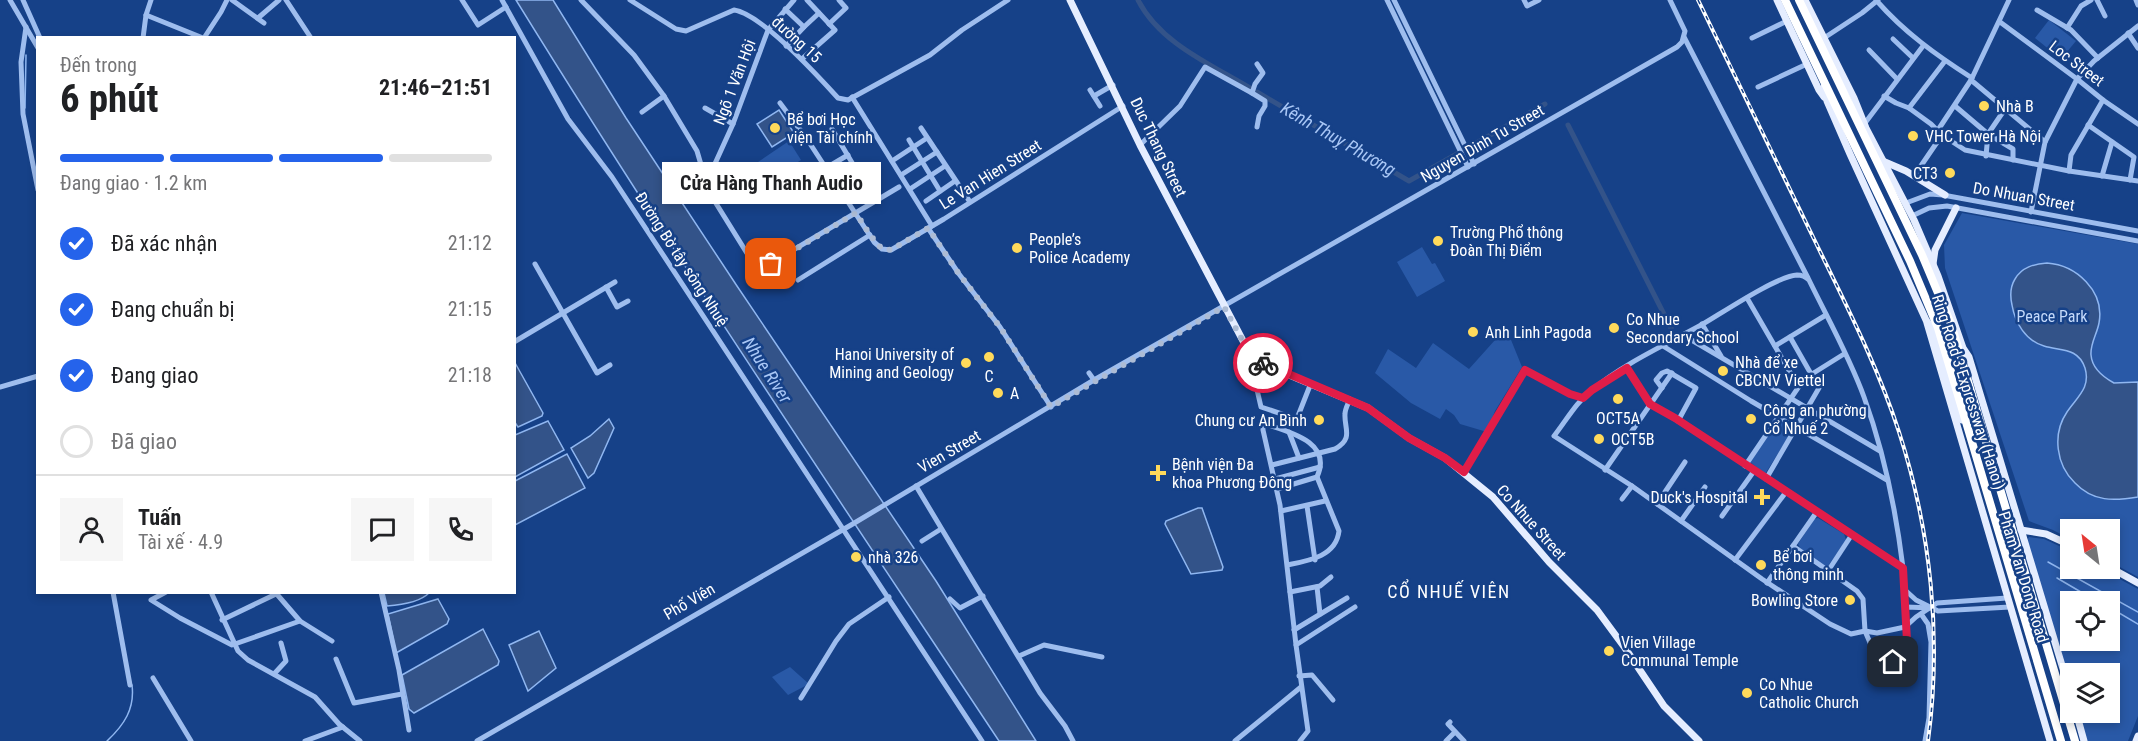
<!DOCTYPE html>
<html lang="vi">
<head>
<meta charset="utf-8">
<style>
  body { margin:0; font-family:"Roboto Condensed",sans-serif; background:#f6f6f6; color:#202124; height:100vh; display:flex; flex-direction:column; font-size:22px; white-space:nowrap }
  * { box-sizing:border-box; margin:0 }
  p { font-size:20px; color:#757577 }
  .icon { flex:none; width:33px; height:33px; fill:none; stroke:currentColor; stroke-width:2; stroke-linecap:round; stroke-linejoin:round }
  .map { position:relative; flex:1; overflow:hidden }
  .panel { position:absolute; left:36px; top:36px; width:480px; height:558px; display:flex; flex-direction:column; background:#fff; border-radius:0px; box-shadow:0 3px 9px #0003 }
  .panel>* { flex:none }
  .needle { width:39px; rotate:330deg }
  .tools { position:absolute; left:2060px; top:519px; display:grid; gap:12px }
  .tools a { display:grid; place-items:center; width:60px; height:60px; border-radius:0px; background:#fff; box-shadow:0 3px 9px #0003; font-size:30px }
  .pin { position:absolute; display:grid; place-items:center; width:51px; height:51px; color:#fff; margin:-26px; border-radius:12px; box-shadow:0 3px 9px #0006 }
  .courier { position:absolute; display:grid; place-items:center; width:60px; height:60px; margin:-30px; border:4px solid #e11d48; border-radius:50%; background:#fff; color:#222; box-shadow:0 2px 8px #0007 }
  .bubble { position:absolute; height:42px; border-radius:0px; background:#fff; box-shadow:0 3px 9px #0003; font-size:20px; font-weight:700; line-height:42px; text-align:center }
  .summary em { font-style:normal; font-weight:700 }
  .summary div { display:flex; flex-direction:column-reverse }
  .summary { display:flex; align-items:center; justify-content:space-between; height:102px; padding:0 24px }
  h1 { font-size:39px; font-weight:700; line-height:45px }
  .bar { display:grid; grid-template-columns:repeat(4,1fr); gap:9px 6px; align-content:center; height:72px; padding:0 24px }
  .bar i { height:8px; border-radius:4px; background:#e0e0e0 }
  .bar .current { background:#2563eb }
  .bar p { grid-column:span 4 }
  .line { display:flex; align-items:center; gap:15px; padding:0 24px; border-top:2px solid #e0e0e0 }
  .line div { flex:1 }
  .round { display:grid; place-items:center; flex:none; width:63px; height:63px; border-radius:0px; background:#f6f6f6 }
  ol { padding:0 24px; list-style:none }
  li { display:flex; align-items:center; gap:18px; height:66px }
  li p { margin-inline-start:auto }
  li .icon { padding:6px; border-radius:50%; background:#2563eb; color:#fff; stroke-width:4 }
  li:last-child { color:#757577 }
  li i { width:33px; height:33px; border:3px solid #e0e0e0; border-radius:50% }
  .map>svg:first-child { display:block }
  .green { fill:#2959a7; fill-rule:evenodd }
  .water { fill:#335389; stroke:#90b7f1; stroke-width:1.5 }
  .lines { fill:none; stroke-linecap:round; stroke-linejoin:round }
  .stream { stroke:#90b7f1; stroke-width:1.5 }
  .canal { stroke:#335389; stroke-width:5 }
  .minor { stroke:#9ebdee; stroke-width:5 }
  .major { stroke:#e5edff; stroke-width:7 }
  .rail-casing { stroke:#fff; stroke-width:4 }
  .rail { stroke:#164188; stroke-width:1.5; stroke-dasharray:4.5; stroke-linecap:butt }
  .highway-bridge { stroke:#fff; stroke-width:8 }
  .done { stroke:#adbcd5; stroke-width:6; stroke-dasharray:0 10.8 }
  .route { stroke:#e11d48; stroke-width:8 }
  .poi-dot { fill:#ffda5b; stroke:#164188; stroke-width:2 }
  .labels { text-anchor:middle; stroke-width:5; stroke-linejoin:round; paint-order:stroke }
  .street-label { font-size:16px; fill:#fff; stroke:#164188 }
  .poi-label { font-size:16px; fill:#fff; stroke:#164188; text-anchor:start }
  .park-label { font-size:16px; fill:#c4d9fa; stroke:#164188 }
  .water-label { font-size:18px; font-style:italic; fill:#a9c7f6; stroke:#164188 }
  .neighbourhood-label { font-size:18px; letter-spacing:1.5px; fill:#fff; stroke:#164188 }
</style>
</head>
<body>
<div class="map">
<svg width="2138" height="741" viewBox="0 0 2138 741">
  <rect width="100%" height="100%" fill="#164188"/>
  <g class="green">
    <path d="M 2049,20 L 2076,41 L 2061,59 L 2035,38 Z"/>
    <path d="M 789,141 L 801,160 L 765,183 L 755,167 L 758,162 Z"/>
    <path d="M 1962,213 L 2138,244 L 2138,577 L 2109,561 L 2109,530 L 2070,530 L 2070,539 L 2053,530 L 2029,521 L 1945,268 L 1944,245 Z"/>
    <path d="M 1422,247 L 1432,264 L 1435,263 L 1445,281 L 1417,297 L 1397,262 Z"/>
    <path d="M 1504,330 L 1507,330 L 1522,367 L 1495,411 L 1487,432 L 1460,424 L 1454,415 L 1446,409 L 1440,419 L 1411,403 L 1375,373 L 1388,349 L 1416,368 L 1433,343 L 1469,369 Z"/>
    <path d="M 1778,419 L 1794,428 L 1765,474 L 1750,462 Z"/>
    <path d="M 1818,518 L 1844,534 L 1846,540 L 1828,566 L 1825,566 L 1802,551 L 1798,544 L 1814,519 Z"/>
    <path d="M 2029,537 L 2044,539 L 2070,551 L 2070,568 L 2101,569 L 2138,589 L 2138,716 L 2128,741 L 2087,741 L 2078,713 L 2109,712 L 2109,674 L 2070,674 L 2070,686 L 2027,540 ZM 2070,602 L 2109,602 L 2109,640 L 2070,640 Z"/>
    <path d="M 790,667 L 809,684 L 788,695 L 772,677 Z"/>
  </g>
  <g class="water">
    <path d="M 516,0 L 553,0 L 626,118 L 737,286 L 936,581 L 1036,741 L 999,741 C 836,495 671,251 516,0 Z"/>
    <path d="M 779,110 L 794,133 L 772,147 L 757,124 Z"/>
    <path d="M 2047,263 C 2076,265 2105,291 2099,323 C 2097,334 2090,344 2091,355 C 2092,368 2103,377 2114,383 L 2138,382 L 2138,497 C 2114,501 2093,502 2075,483 C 2056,465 2052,434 2067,412 C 2077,397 2091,388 2085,368 C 2078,347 2060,351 2044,346 C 2026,341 2015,323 2012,305 C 2010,296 2010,287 2015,279 C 2022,267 2034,264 2047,263 Z"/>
    <path d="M 514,361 L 543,413 L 542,416 L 518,427 L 514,421 Z"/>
    <path d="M 609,419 L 614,428 L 594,473 L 588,478 L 571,448 L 590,436 Z"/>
    <path d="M 548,421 L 564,450 L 515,477 L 515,435 Z"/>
    <path d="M 567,454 L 585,488 L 515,525 L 515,481 Z"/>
    <path d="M 1198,508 L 1202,508 L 1223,567 L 1222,570 L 1191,574 L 1165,524 L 1166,521 Z"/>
    <path d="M 384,593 L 429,593 C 420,602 400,605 387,606 Z"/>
    <path d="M 438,599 L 449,619 L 447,624 L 396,653 L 388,614 Z"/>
    <path d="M 483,629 L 499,661 L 498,665 L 414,713 L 409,709 L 402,675 Z"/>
    <path d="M 539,631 L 556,668 L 528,691 L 509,645 Z"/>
  </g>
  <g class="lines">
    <g class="stream">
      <path d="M 25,108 L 26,55"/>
      <path d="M 2048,562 L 2138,612"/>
      <path d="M 2057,578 L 2098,602"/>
      <path d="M 2109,607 L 2138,624"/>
      <path d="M 107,741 C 124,725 135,709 132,685"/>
    </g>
    <g class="canal">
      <path d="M 1138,0 C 1160,43 1210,64 1250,88"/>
      <path d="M 1257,92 L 1409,181 L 1545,104"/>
      <path d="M 1568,125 L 1671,328"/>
    </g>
    <g class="minor">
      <path d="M 10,0 L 38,48"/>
      <path d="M 23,0 L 40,38"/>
      <path d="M 232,0 L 264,23"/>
      <path d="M 286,0 L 311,38"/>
      <path d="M 462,0 L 478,25 L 506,7"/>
      <path d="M 502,0 L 568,119 L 612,177 L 982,741"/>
      <path d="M 581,0 L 634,55 L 664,96 L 697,151 L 709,192 L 758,271 L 899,187"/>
      <path d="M 630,0 L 676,29 L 686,31 L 734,10 C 761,14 819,77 838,98 L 848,100 L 930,55 L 962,30 L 1008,0"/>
      <path d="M 1387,0 L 1468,167"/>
      <path d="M 1394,0 L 1474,164"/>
      <path d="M 1524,0 L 1527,6 L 1539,0"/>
      <path d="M 1876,0 C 1904,32 1936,55 1972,78 L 1971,80 L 2045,142"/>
      <path d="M 2097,0 L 2105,16"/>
      <path d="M 2136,0 L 2138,5"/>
      <path d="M 785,9 L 804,27 L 819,13"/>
      <path d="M 2037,10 L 2071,30 L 2098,58"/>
      <path d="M 146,15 L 203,38"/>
      <path d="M 258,18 L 279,0"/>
      <path d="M 2000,22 L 2077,79 L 2103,100 L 2138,124"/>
      <path d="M 829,24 L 846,8 L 839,0"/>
      <path d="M 26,27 L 21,62 L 23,114 L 38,190"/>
      <path d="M 2067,28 L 2081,6 L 2091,0"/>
      <path d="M 2128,33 L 2138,48"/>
      <path d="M 1684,37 L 1808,278"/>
      <path d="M 143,38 L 146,15 L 151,0"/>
      <path d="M 204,38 L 221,12 L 227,0"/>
      <path d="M 1752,38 L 1787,21"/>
      <path d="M 1824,38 L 1862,13 L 1878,0"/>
      <path d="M 1893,39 L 1913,58"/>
      <path d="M 786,46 L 804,27"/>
      <path d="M 1869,50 L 1897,79"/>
      <path d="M 802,59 L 835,30 L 807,0"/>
      <path d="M 1972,78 L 2009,0"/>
      <path d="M 1758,87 L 1807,64"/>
      <path d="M 1090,90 L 1100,106"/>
      <path d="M 1252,93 L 1265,101 L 1265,106 L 1259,116 L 1257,127"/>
      <path d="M 1094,96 L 1113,85"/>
      <path d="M 1884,96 L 1896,103 L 1909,108 L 1931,124 L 1942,135 L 1965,150 L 2069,171 L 2138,181"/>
      <path d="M 852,97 L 932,226"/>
      <path d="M 780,103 L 807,139 L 874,242 L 882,249 L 891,250 L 944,219 L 1123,106"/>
      <path d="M 1955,106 L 1988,134 L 2013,149 L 2013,160"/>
      <path d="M 705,108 L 733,124"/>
      <path d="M 1909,108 L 1945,61"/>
      <path d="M 642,112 L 664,96"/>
      <path d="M 1865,123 L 1923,46"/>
      <path d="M 2088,125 L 2134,157 L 2130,180"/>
      <path d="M 921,128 L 970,202"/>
      <path d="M 832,129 L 854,166"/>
      <path d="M 1938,130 L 1971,80"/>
      <path d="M 909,140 L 940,191"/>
      <path d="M 1140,145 L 1180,106 L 1205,67 L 1252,93 L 1255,84 L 1263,73 L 1257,64"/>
      <path d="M 1986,156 L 1988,134 L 2005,109"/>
      <path d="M 892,161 L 927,138"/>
      <path d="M 826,168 L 848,155"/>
      <path d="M 2069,171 L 2071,155 L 2103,100"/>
      <path d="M 703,173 L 713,168 L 733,124 L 768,30 L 794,0"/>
      <path d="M 901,175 L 937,152"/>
      <path d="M 1914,176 L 1942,135"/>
      <path d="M 2102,176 L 2112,142"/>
      <path d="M 910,189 L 945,166"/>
      <path d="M 926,201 L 955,181"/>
      <path d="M 1906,203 L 1930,194 L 1943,195 L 2138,231"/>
      <path d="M 2031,212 L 2045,142 L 2077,79 L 2094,61 L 2138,26"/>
      <path d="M 1912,216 L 1929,208 L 1947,206 L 2138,241"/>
      <path d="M 928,228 L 959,274 L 1000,327 L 1051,407"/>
      <path d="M 535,264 L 597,373 L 610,365"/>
      <path d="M 798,280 L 870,235"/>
      <path d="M 606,287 L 617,307 L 628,301"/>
      <path d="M 1747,298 L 1798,386"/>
      <path d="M 1702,324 L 1721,356"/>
      <path d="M 1683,335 L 1880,451"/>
      <path d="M 514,342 L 615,282"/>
      <path d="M 1663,346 L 1751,401 L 1887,480"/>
      <path d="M 1775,346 L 1826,315"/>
      <path d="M 1627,367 L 1650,404 L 1675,419 L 1903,568 L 1906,607"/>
      <path d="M 1089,373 L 1094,380"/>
      <path d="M 1255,381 L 1261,407 L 1297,419"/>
      <path d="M 0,387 L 38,376"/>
      <path d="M 1662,388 L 1656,380 L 1662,373 L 1667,371 L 1696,388 L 1678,421"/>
      <path d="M 1296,421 L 1311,383"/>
      <path d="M 1289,432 L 1299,458"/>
      <path d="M 1272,465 L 1335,449 C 1354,438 1344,429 1345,414 C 1345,409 1348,404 1350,399"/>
      <path d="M 1745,466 L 1804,379 L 1844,354"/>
      <path d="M 1605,470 L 1672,373"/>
      <path d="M 1464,472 L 1525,370 L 1570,394 L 1583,398"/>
      <path d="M 1275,479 L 1320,467"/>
      <path d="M 1766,479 L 1819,388 L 1790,337"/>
      <path d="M 916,486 L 1040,693 L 1065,726 L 1073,741"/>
      <path d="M 1277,489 L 1317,477"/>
      <path d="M 1622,499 L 1632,486"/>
      <path d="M 1657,504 L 1685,462"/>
      <path d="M 1307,506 L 1315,560"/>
      <path d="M 1281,511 L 1325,501"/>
      <path d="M 1722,516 L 1754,471"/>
      <path d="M 1681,521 L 1705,487"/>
      <path d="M 922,541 L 941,529"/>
      <path d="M 1793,546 L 1857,591 L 1863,599 L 1865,631 L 1871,645"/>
      <path d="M 1735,560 L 1786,492"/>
      <path d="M 1287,565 C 1307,561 1336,557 1339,531 L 1317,477 C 1333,442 1289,432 1265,424 L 1263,425 L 1263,430 L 1280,505 L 1296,645"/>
      <path d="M 1903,568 C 1896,511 1884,452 1864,397 C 1850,358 1827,317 1809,280 C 1806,277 1802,275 1797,275 C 1777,276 1722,313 1703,324 C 1667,344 1623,364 1592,390 C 1576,402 1566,421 1554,436 L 1632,486 L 1762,579 L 1830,624 L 1851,634 L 1865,631 L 1877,633 L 1905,627 L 1906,607 L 1932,608 L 1938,611 L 2010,607"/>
      <path d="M 1828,571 L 1851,536"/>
      <path d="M 1767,583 L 1816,513"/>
      <path d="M 1317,587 L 1320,614"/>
      <path d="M 1905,590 L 1916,600 L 1928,606"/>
      <path d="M 113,592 L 130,685"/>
      <path d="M 166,592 L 151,600 L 180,618 L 232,645 L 300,621"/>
      <path d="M 211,592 L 238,651 L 248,660 L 315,697 L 339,724 L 360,741"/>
      <path d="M 275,592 L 300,621 L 332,641"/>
      <path d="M 381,592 L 399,670 L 409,730"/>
      <path d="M 1290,592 L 1320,586 L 1331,577"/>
      <path d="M 950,599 L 960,608 L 983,596"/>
      <path d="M 1921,614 L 1928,624 L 1931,642 L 1929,718 L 1925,741"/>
      <path d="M 222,620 L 276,594"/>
      <path d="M 1294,630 L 1347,598"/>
      <path d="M 1019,656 L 1044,645 L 1102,657"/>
      <path d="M 336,659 L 354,703 L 402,694"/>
      <path d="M 1893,662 L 1895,657 L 1907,641"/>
      <path d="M 1906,663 C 1912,650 1907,641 1905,627 L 1916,617 L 1937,603 L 2007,598"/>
      <path d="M 274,674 L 286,661 L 281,643"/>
      <path d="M 1299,676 L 1312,675 L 1333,700"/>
      <path d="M 153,678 L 191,741"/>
      <path d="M 801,698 L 836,641 L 849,624 L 889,597"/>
      <path d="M 1450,722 L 1448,724 L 1464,741"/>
      <path d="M 305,741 L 343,727"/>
      <path d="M 477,741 L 851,525 L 1094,380 L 1677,47 L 1682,42 L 1685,31 L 1670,0"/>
      <path d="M 1235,741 L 1301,687"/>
      <path d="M 1300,741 L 1308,731 L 1296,645 L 1355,607"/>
      <path d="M 1446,741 L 1455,732"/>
    </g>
    <g class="major">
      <path d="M 1070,0 L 1140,145 L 1251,356 L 1268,366 L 1368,408 L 1409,438 L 1445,458 L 1493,497 L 1549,562 L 1597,610 L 1625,648 L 1664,706 L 1699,741"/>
      <path d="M 1777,0 L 1819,90 L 1824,97"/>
      <path d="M 1805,0 L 1854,98 L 1866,128 L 1914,220 L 1938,276 L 1963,348 L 1969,357 L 2070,692"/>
      <path d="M 1824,87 L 1827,101 L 1850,154 L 1926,320 L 1933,330 L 1962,420"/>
      <path d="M 1885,162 L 1906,171 L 1945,195"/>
      <path d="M 1933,264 L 1935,250 L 1956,208"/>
      <path d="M 1927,323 L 2050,741"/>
      <path d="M 2021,530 L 2046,534 L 2070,545"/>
      <path d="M 2109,567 L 2138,583"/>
      <path d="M 2076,712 L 2084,741"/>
      <path d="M 2136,741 L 2138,736"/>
    </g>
    <g class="rail-casing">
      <path id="rail" d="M 1698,0 C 1737,79 1775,158 1813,237 C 1844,301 1877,364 1899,432 C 1931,531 1942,638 1928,741"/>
    </g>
    <use href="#rail" class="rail"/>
    <g class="highway-bridge">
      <path d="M 1785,0 L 1910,261 L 1938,328 L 2061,741"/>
      <path d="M 1799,0 L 1922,255 L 1951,324 L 2075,741"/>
    </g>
  </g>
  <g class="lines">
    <path class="done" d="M 771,264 L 856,213 L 870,235 L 882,249 L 891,250 L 928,228 L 959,274 L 1000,327 L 1051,407 L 1224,307 L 1251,356 L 1263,363"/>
    <path class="route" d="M 1263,363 L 1368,408 L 1409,438 L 1445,458 L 1464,472 L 1525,370 L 1570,394 L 1583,398 L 1592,390 L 1627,368 L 1650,404 L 1675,418 L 1903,568 L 1907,641 L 1895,657 L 1893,662"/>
  </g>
  <g class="poi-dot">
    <circle cx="1984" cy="106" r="6"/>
    <circle cx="775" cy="128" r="6"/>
    <circle cx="1913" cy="136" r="6"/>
    <circle cx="1950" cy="173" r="6"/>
    <circle cx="1438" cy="241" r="6"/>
    <circle cx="1017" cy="248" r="6"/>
    <circle cx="1614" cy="328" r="6"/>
    <circle cx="1473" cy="332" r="6"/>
    <circle cx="989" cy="357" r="6"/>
    <circle cx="966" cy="363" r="6"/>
    <circle cx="1723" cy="371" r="6"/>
    <circle cx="998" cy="393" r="6"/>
    <circle cx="1618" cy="399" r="6"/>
    <circle cx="1751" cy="419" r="6"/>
    <circle cx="1319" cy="420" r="6"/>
    <circle cx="1599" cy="439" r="6"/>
    <path d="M1155 464h6v6h6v6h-6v6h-6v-6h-6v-6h6z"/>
    <path d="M1759 488h6v6h6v6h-6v6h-6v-6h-6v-6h6z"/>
    <circle cx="856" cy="557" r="6"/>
    <circle cx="1761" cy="565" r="6"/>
    <circle cx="1850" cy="600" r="6"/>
    <circle cx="1609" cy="651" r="6"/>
    <circle cx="1747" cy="693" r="6"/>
  </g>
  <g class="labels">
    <g class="street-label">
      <text transform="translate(797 39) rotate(42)" y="6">đường 15</text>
      <text transform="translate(2077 63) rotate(37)" y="6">Loc Street</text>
      <text transform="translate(734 82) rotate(-69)" y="6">Ngõ 1 Văn Hội</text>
      <text transform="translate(1482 143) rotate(-30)" y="6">Nguyen Dinh Tu Street</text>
      <text transform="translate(1159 147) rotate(64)" y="6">Duc Thang Street</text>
      <text transform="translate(990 174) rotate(-32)" y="6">Le Van Hien Street</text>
      <text transform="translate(2024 196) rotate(10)" y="6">Do Nhuan Street</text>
      <text transform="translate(682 259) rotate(57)" y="6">Đường Bờ tây sông Nhuệ</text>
      <text transform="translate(1969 392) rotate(72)" y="6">Ring Road 3 Expressway (Hanoi)</text>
      <text transform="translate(949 451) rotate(-30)" y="6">Vien Street</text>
      <text transform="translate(1532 522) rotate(48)" y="6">Co Nhue Street</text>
      <text transform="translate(2024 577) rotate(73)" y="6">Pham Van Dong Road</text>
      <text transform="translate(689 601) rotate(-30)" y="6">Phố Viên</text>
    </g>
    <g class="poi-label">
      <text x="1996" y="112">Nhà B</text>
      <text x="787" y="125">Bể bơi Học<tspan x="787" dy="18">viện Tài chính</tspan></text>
      <text x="1925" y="142">VHC Tower Hà Nội</text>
      <text x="1938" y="179" text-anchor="end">CT3</text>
      <text x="1450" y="238">Trường Phổ thông<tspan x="1450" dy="18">Đoàn Thị Điểm</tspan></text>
      <text x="1029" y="245">People’s<tspan x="1029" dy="18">Police Academy</tspan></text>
      <text x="1626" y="325">Co Nhue<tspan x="1626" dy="18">Secondary School</tspan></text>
      <text x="1485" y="338">Anh Linh Pagoda</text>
      <text x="954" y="360" text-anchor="end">Hanoi University of<tspan x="954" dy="18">Mining and Geology</tspan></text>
      <text x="1735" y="368">Nhà để xe<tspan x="1735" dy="18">CBCNV Viettel</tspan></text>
      <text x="989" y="382" text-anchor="middle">C</text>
      <text x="1010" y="399">A</text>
      <text x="1763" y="416">Công an phường<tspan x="1763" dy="18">Cổ Nhuế 2</tspan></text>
      <text x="1618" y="424" text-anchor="middle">OCT5A</text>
      <text x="1307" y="426" text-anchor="end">Chung cư An Bình</text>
      <text x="1611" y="445">OCT5B</text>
      <text x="1172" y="470">Bệnh viện Đa<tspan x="1172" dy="18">khoa Phương Đông</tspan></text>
      <text x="1748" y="503" text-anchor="end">Duck's Hospital</text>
      <text x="1773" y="562">Bể bơi<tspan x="1773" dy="18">thông minh</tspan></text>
      <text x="868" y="563">nhà 326</text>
      <text x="1838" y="606" text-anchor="end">Bowling Store</text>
      <text x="1621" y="648">Vien Village<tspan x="1621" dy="18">Communal Temple</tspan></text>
      <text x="1759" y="690">Co Nhue<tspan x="1759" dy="18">Catholic Church</tspan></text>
    </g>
    <g class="park-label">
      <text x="2052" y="322">Peace Park</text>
    </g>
    <g class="water-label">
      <text transform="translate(1338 139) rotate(30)" y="6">Kênh Thuỵ Phương</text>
      <text transform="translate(767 370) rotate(57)" y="6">Nhue River</text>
    </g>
    <g class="neighbourhood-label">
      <text x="1449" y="598">CỔ NHUẾ VIÊN</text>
    </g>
  </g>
</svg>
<div class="tools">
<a><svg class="needle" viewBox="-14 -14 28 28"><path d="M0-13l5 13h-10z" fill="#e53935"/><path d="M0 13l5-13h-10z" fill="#757577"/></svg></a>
<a><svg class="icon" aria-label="locate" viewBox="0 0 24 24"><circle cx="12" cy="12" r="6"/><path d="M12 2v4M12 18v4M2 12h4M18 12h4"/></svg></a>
<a><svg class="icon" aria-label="layers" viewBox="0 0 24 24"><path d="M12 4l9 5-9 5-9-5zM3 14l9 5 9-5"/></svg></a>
</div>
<div class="pin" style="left:771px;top:264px;background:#ea580c"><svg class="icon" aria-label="bag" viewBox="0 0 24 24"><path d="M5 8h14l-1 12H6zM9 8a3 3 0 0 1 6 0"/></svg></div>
<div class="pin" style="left:1893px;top:662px;background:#1f2937"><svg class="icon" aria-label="home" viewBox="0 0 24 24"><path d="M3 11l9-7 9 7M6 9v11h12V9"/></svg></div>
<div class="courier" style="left:1263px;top:363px"><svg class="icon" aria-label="bike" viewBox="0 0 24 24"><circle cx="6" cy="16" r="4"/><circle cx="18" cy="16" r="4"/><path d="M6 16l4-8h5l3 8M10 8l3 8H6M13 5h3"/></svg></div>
<div class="bubble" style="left:662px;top:162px;width:219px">Cửa Hàng Thanh Audio</div>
<section class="panel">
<div class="summary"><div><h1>6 phút</h1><p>Đến trong</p></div><em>21:46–21:51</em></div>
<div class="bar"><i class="current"></i><i class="current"></i><i class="current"></i><i></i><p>Đang giao · 1.2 km</p></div>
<ol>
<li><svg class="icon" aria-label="check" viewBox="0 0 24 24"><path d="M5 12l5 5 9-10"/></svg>Đã xác nhận<p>21:12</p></li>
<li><svg class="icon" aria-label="check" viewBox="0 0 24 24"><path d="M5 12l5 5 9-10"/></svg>Đang chuẩn bị<p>21:15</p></li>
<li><svg class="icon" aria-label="check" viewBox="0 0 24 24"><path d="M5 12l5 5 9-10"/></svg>Đang giao<p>21:18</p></li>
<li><i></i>Đã giao</li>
</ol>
<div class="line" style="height:108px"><a class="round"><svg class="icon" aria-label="person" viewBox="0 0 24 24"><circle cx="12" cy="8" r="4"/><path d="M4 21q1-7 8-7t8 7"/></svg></a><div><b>Tuấn</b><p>Tài xế · 4.9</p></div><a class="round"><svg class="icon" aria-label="chat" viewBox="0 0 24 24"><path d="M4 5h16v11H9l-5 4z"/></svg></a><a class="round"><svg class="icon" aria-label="phone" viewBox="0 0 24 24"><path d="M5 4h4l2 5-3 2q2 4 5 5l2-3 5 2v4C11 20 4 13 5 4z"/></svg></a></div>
</section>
</div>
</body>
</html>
